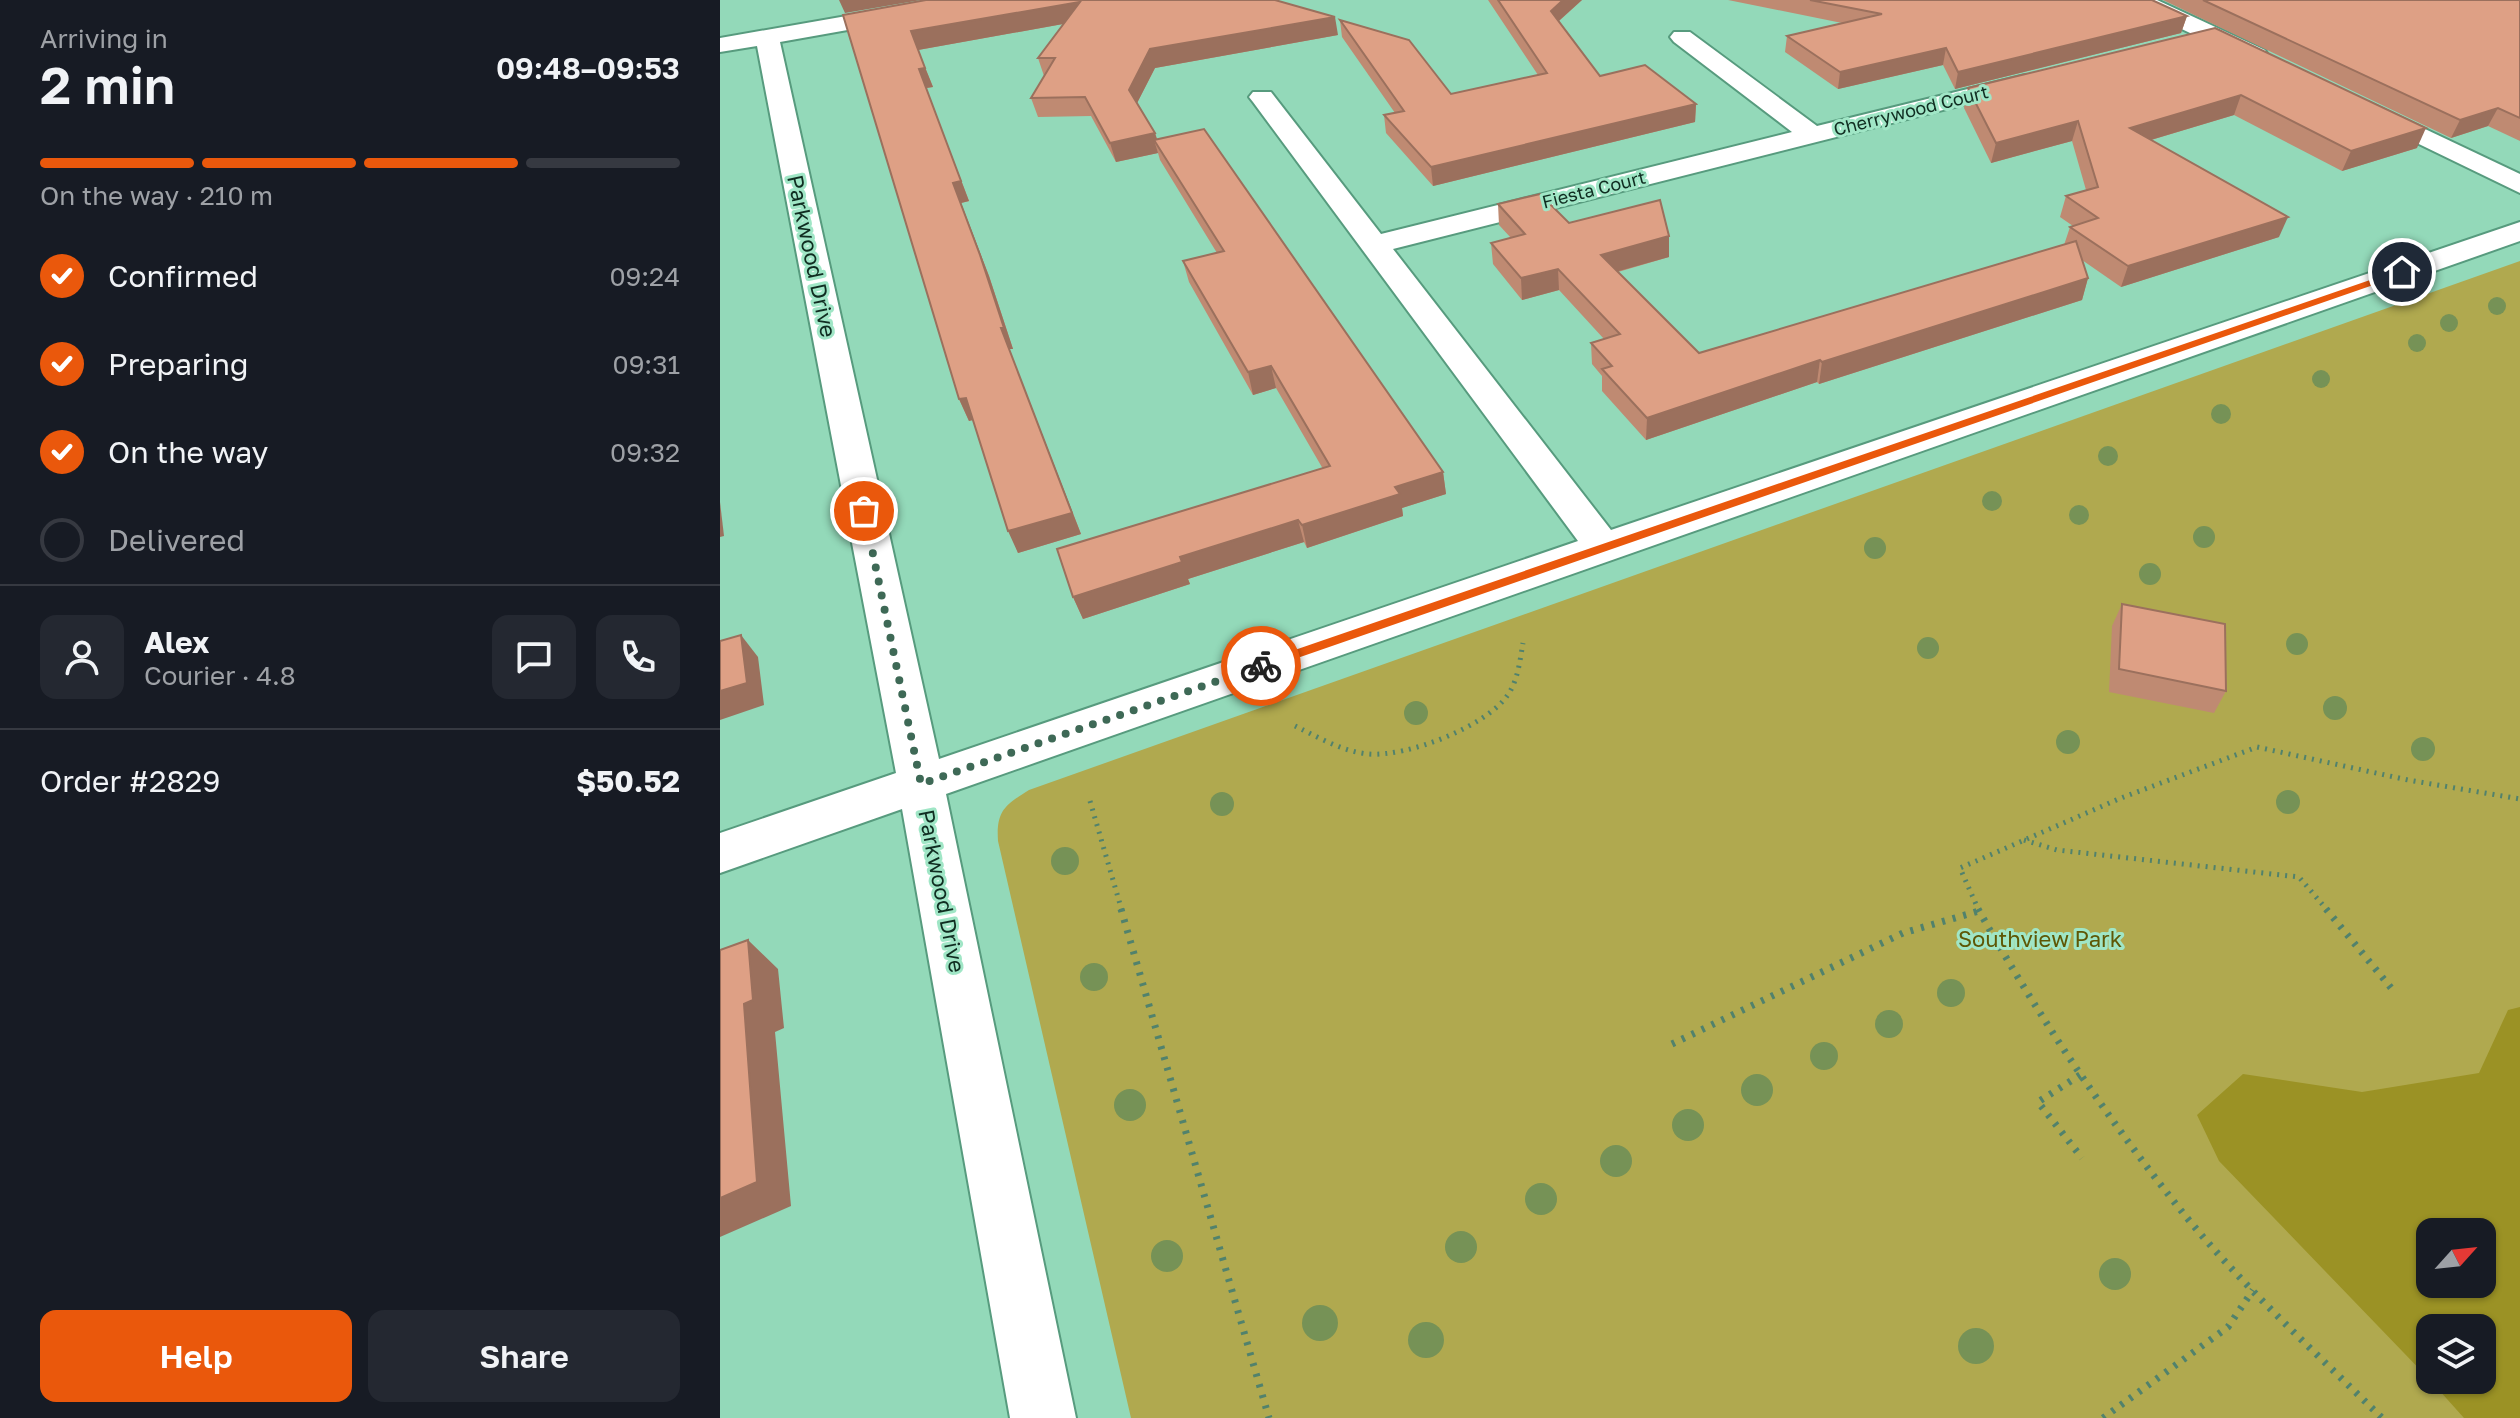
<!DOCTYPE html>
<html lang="en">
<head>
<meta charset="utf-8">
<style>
  body { margin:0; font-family:"Golos Text",sans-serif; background:#242831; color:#f1f3f6; height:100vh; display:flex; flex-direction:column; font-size:30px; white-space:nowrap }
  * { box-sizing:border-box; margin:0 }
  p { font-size:26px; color:#9ea1a6 }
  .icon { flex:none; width:44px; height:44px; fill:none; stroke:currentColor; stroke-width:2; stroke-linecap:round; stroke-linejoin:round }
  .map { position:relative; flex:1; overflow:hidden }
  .side { display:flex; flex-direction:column; background:#171b24; width:720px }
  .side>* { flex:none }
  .needle { width:52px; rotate:63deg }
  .fabs { position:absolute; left:1696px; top:1218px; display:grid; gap:16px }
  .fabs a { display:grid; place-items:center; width:80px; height:80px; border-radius:16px; background:#171b24; box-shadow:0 2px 6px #0004; font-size:40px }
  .pin { position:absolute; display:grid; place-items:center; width:68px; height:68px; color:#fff; margin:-34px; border:4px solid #fff; border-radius:50%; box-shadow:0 2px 8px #0007 }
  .courier { position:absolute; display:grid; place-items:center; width:80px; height:80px; margin:-40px; border:6px solid #ea580c; border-radius:50%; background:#fff; color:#222; box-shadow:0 2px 10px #0007 }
  .overview em { font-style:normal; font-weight:600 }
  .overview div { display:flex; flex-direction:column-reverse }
  .overview { display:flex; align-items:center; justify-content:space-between; height:136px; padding:0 40px }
  h1 { font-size:52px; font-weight:600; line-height:60px }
  .bar { display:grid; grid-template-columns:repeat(4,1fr); gap:12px 8px; align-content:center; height:96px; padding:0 40px }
  .bar i { height:10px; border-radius:6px; background:#363941 }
  .bar .active { background:#ea580c }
  .bar p { grid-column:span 4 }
  .line { display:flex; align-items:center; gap:20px; padding:0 40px; border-top:2px solid #363941 }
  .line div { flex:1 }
  .round { display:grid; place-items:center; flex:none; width:84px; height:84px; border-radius:16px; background:#242831 }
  ol { padding:0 40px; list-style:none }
  li { display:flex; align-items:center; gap:24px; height:88px }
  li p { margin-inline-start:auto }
  li .icon { padding:8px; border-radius:50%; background:#ea580c; color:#fff; stroke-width:4 }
  li:last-child { color:#9ea1a6 }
  li i { width:44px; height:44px; border:4px solid #363941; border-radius:50% }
  .primary-button { display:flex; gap:16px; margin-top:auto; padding:16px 40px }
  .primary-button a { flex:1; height:92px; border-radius:16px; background:#ea580c; color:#fff; font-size:32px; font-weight:600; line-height:92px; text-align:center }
  .primary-button a+a { background:#242831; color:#f1f3f6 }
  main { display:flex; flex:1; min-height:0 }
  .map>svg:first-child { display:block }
  .green { fill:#b0a94f; fill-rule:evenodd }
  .forest { fill:#9b9225; fill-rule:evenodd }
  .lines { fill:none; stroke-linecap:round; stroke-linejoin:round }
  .minor-casing { stroke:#579b7e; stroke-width:4 }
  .path-far1 { stroke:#51826c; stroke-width:5; stroke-dasharray:2 6; stroke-linecap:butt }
  .path { stroke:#51826c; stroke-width:7; stroke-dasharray:3 8; stroke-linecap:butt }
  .minor { fill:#fff; fill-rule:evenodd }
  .tree { fill:#769256 }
  .wall { fill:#bf8a72 }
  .shaded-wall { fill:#9b705d }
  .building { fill:#dea085; stroke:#9b705d; stroke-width:2 }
  .route { fill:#ea580c }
  .done { stroke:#3e6956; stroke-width:8; stroke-dasharray:0 14.4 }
  .labels { text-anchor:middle; stroke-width:6; stroke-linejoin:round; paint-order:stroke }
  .far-street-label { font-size:18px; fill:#102d21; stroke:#a0e6c6 }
  .street-label { font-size:22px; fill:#102d21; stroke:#a0e6c6 }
  .park-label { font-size:22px; fill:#5e5705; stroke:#a0e6c6 }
</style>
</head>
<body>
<main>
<section class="side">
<div class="overview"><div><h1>2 min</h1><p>Arriving in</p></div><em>09:48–09:53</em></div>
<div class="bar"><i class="active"></i><i class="active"></i><i class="active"></i><i></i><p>On the way · 210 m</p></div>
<ol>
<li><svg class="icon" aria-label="check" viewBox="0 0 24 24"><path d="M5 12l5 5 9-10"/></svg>Confirmed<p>09:24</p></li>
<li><svg class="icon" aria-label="check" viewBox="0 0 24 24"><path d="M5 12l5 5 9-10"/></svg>Preparing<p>09:31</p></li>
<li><svg class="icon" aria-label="check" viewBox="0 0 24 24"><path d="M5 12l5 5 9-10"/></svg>On the way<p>09:32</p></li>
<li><i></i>Delivered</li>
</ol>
<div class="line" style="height:144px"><a class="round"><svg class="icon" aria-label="person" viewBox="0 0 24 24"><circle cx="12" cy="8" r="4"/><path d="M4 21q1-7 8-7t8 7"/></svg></a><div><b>Alex</b><p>Courier · 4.8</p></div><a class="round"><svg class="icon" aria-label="chat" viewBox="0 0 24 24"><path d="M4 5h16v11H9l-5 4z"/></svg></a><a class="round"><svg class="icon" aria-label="phone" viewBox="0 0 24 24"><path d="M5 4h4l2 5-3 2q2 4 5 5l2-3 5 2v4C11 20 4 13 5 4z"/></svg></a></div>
<div class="line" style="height:104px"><div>Order #2829</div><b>$50.52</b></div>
<div class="primary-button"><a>Help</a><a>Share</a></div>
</section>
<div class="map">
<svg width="1800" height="1418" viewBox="0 0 1800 1418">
  <rect width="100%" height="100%" fill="#93d9b9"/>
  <path class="green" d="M 1800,261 L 1800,1418 L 411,1418 L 278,841 C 276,811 285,805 309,790 ZM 1710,1232 L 1762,1232 L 1762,1284 L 1710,1284 ZM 1710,1328 L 1762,1328 L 1762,1380 L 1710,1380 Z"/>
  <path class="forest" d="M 1800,1007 L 1800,1418 L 1744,1418 L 1710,1380 L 1762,1380 L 1762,1328 L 1710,1328 L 1710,1380 L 1499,1161 L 1477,1115 L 1523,1074 L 1642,1092 L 1759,1073 L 1788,1010 ZM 1710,1232 L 1762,1232 L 1762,1284 L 1710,1284 Z"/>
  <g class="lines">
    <g class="minor-casing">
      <g id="minor">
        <path d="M 218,0 L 268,0 L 257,7 L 60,42 L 219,759 L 858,541 L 533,102 L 529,97 L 533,92 L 551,92 L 661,234 L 1072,132 L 954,42 L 950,37 L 954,32 L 970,32 L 1097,126 L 1305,75 L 1314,77 L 1317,82 L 1314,87 L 673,249 L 891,530 L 1800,222 L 1800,241 L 226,794 L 356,1418 L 290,1418 L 182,809 L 0,873 L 0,833 L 176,773 L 37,46 L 0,52 L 0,38 Z"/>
        <path d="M 1408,0 L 1437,0 L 1545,50 L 1548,55 L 1545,60 L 1527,60 L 1411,5 Z"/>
        <path d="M 1648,102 L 1800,174 L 1800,193 L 1639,115 L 1635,110 L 1639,105 Z"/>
      </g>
    </g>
    <g class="path-far1">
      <path d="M 575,726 C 598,737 623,752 649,754 C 687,757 765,727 787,696 C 798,681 800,660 803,643"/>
      <path d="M 370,801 L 402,911"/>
      <path d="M 1304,840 L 1337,850 L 1579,877 L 1608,911"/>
      <path d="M 1259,911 L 1240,868 L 1401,798 L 1537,747 L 1688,780 L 1800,799"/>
    </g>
    <g class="path">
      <path d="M 401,909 L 549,1418"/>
      <path d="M 1258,909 C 1317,1014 1384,1114 1459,1208 C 1519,1283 1593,1350 1662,1418"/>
      <path d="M 1606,909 L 1672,989"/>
      <path d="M 952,1044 L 1183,933 L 1259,911"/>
      <path d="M 1360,1075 L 1318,1102 L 1362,1158"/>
      <path d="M 1383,1418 L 1508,1327 L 1533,1290"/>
    </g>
    <use href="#minor" class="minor"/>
  </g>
  <g class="tree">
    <circle cx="1777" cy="306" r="9"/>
    <circle cx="1729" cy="323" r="9"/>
    <circle cx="1697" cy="343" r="9"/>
    <circle cx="1601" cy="379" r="9"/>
    <circle cx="1501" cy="414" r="10"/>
    <circle cx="1388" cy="456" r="10"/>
    <circle cx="1272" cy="501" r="10"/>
    <circle cx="1359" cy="515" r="10"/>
    <circle cx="1484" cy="537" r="11"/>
    <circle cx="1155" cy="548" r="11"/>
    <circle cx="1430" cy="574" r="11"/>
    <circle cx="1577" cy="644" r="11"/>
    <circle cx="1208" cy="648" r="11"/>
    <circle cx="1615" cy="708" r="12"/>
    <circle cx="696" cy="713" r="12"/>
    <circle cx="1348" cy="742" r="12"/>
    <circle cx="1703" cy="749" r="12"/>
    <circle cx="1568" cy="802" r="12"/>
    <circle cx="502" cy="804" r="12"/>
    <circle cx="345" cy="861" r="14"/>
    <circle cx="374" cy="977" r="14"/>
    <circle cx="1231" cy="993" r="14"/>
    <circle cx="1169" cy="1024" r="14"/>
    <circle cx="1104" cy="1056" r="14"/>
    <circle cx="1037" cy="1090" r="16"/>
    <circle cx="410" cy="1105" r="16"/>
    <circle cx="968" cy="1125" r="16"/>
    <circle cx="896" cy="1161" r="16"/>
    <circle cx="821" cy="1199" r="16"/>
    <circle cx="741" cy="1247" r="16"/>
    <circle cx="447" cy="1256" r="16"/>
    <circle cx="1395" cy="1274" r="16"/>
    <circle cx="600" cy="1323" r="18"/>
    <circle cx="706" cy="1340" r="18"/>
    <circle cx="1256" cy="1346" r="18"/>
  </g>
  <g class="wall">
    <path d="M 206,0 L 618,35 L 435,68 L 417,103 L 435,133 L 437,139 L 723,472 L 726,494 L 682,508 L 683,516 L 587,548 L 584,542 L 468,579 L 470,584 L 363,619 L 353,597 L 603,469 L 556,388 L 533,395 L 469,282 L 463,261 L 497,253 L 440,160 L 438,153 L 396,162 L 371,116 L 318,117 L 311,98 L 324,76 L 318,58 L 343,24 L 198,50 L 213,87 L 206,88 L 249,201 L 241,203 L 269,276 L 293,349 L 289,349 L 361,534 L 298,553 L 253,420 L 249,421 L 239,399 L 123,15 Z"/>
    <path d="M 768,0 L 862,0 L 839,21 L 880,76 L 976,104 L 975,122 L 713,186 L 666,133 L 664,115 L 675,113 L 622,37 L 620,20 L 731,94 L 818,75 Z"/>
    <path d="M 1008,0 L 1432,0 L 1467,16 L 1461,33 L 1235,89 L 1223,65 L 1118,89 L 1065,52 L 1067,36 L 1122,23 Z"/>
    <path d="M 1443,0 L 1800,0 L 1800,141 L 1768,126 L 1731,138 Z"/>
    <path d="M 1495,28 L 1697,148 L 1622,171 L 1514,115 L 1431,140 L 1559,237 L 1401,287 L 1362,260 L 1368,278 L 1362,300 L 1099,384 L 1097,382 L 926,440 L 882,391 L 882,376 L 872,364 L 871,343 L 884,339 L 839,290 L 802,300 L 773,264 L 771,243 L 791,238 L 779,225 L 778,204 L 849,223 L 949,257 L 898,272 L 979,353 L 1344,245 L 1350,227 L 1353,226 L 1340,217 L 1346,196 L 1366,190 L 1352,141 L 1271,163 L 1244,108 L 1248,88 Z"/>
    <path d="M 1402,604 L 1506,691 L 1494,713 L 1389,692 L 1392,626 Z"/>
  </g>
  <g class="shaded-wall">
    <path d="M 119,0 L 201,0 L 125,13 Z"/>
    <path d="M 843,0 L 862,0 L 832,27 L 831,11 Z"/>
    <path d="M 360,2 L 365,20 L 198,50 L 213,87 L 206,88 L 249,201 L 241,203 L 269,276 L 293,349 L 289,349 L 361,534 L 298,553 L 288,531 L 281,328 L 233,183 L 199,69 L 191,31 Z"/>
    <path d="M 1467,16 L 1461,33 L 1235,89 L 1238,72 Z"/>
    <path d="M 615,17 L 618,35 L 435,68 L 414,109 L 409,90 L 430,49 Z"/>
    <path d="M 1226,48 L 1223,65 L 1118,89 L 1120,72 Z"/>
    <path d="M 1521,95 L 1514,115 L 1404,148 L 1410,128 Z"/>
    <path d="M 976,104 L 975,122 L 713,186 L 711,167 Z"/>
    <path d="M 1778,108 L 1768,126 L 1731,138 L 1740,120 Z"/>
    <path d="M 1358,121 L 1352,141 L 1271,163 L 1276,143 Z"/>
    <path d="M 1706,128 L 1697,148 L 1622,171 L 1631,151 Z"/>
    <path d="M 435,133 L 440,149 L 434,140 L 438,153 L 396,162 L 390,143 Z"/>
    <path d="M 1568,217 L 1559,237 L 1401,287 L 1408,266 Z"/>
    <path d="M 949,236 L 949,257 L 881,276 L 881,255 Z"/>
    <path d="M 838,269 L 839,290 L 802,300 L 801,278 Z"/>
    <path d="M 1368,278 L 1362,300 L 1099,384 L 1102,362 Z"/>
    <path d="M 1100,360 L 1097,382 L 926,440 L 927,418 Z"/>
    <path d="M 551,366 L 556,388 L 533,395 L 528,372 Z"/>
    <path d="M 246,398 L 256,419 L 249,421 L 239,399 Z"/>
    <path d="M 723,472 L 726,494 L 682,508 L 683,516 L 587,548 L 582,525 L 675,487 Z"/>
    <path d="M 0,502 L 4,536 L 0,537 Z"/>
    <path d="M 578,520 L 584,542 L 468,579 L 470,584 L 363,619 L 353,597 L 460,557 Z"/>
    <path d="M 21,635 L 38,657 L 44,705 L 0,720 L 0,691 Z"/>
    <path d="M 28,940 L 58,969 L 64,1028 L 55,1032 L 71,1206 L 0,1237 L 0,1198 L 24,1004 Z"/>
  </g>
  <g class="building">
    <path d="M 206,0 L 555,0 L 615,17 L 430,49 L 409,90 L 435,133 L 390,143 L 365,97 L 311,98 L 335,58 L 318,58 L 360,2 L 191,31 L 205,68 L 199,69 L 241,181 L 233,183 L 260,255 L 284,328 L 281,328 L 352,513 L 288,531 L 246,398 L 239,399 L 123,15 Z"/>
    <path d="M 778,0 L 843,0 L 831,11 L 880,76 L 925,65 L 976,104 L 711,167 L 664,115 L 684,111 L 620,20 L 689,40 L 731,94 L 827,73 Z"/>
    <path d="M 1090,0 L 1432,0 L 1467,16 L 1238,72 L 1226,48 L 1120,72 L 1067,36 L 1162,14 Z"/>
    <path d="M 1483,0 L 1800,0 L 1800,118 L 1778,108 L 1740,120 Z"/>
    <path d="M 1495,28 L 1706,128 L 1631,151 L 1521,95 L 1410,128 L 1568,217 L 1408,266 L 1350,227 L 1378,218 L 1346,196 L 1378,187 L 1358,121 L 1276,143 L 1248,88 Z"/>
    <path d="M 484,129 L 723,472 L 675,487 L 680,494 L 582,525 L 578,520 L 460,557 L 462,562 L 353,597 L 337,549 L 610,466 L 551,366 L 528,372 L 463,261 L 504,251 L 434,140 Z"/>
    <path d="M 820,194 L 849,223 L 940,200 L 949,236 L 881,255 L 979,353 L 1356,241 L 1368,278 L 1102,362 L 1100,360 L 927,418 L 882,369 L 892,366 L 871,343 L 900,334 L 838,269 L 801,278 L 771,243 L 805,234 L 778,204 Z"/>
    <path d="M 1402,604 L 1505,624 L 1506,691 L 1399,669 Z"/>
    <path d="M 21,635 L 27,683 L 0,691 L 0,641 Z"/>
    <path d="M 28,940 L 33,1000 L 24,1004 L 37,1182 L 0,1198 L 0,950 Z"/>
  </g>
  <path class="route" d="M 1682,269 L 1685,274 L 546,669 L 541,671 L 535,666 L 537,663 Z"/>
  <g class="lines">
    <path class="done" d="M 144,511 L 201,784 L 541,666"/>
  </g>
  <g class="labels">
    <g class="far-street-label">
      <text transform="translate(1191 111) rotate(-14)" y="6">Cherrywood Court</text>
      <text transform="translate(874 190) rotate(-14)" y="6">Fiesta Court</text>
    </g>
    <g class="street-label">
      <text transform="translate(92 256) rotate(78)" y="8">Parkwood Drive</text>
      <text transform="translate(222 891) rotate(79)" y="8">Parkwood Drive</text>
    </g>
    <g class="park-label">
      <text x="1320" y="947">Southview Park</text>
    </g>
  </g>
</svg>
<div class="fabs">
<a><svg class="needle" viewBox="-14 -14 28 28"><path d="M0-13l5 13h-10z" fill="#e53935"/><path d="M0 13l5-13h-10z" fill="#9ea1a6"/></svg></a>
<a><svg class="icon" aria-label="layers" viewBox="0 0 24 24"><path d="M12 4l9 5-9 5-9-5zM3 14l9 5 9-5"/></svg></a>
</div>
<div class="pin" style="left:144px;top:511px;background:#ea580c"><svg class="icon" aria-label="bag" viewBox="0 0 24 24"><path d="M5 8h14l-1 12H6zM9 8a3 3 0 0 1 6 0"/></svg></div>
<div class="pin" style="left:1682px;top:272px;background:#1f2937"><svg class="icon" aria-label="home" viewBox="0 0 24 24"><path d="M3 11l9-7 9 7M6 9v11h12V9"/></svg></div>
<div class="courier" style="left:541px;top:666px"><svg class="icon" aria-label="bike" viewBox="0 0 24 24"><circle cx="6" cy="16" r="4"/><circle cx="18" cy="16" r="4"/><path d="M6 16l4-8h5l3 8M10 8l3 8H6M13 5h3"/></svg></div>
</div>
</main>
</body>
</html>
